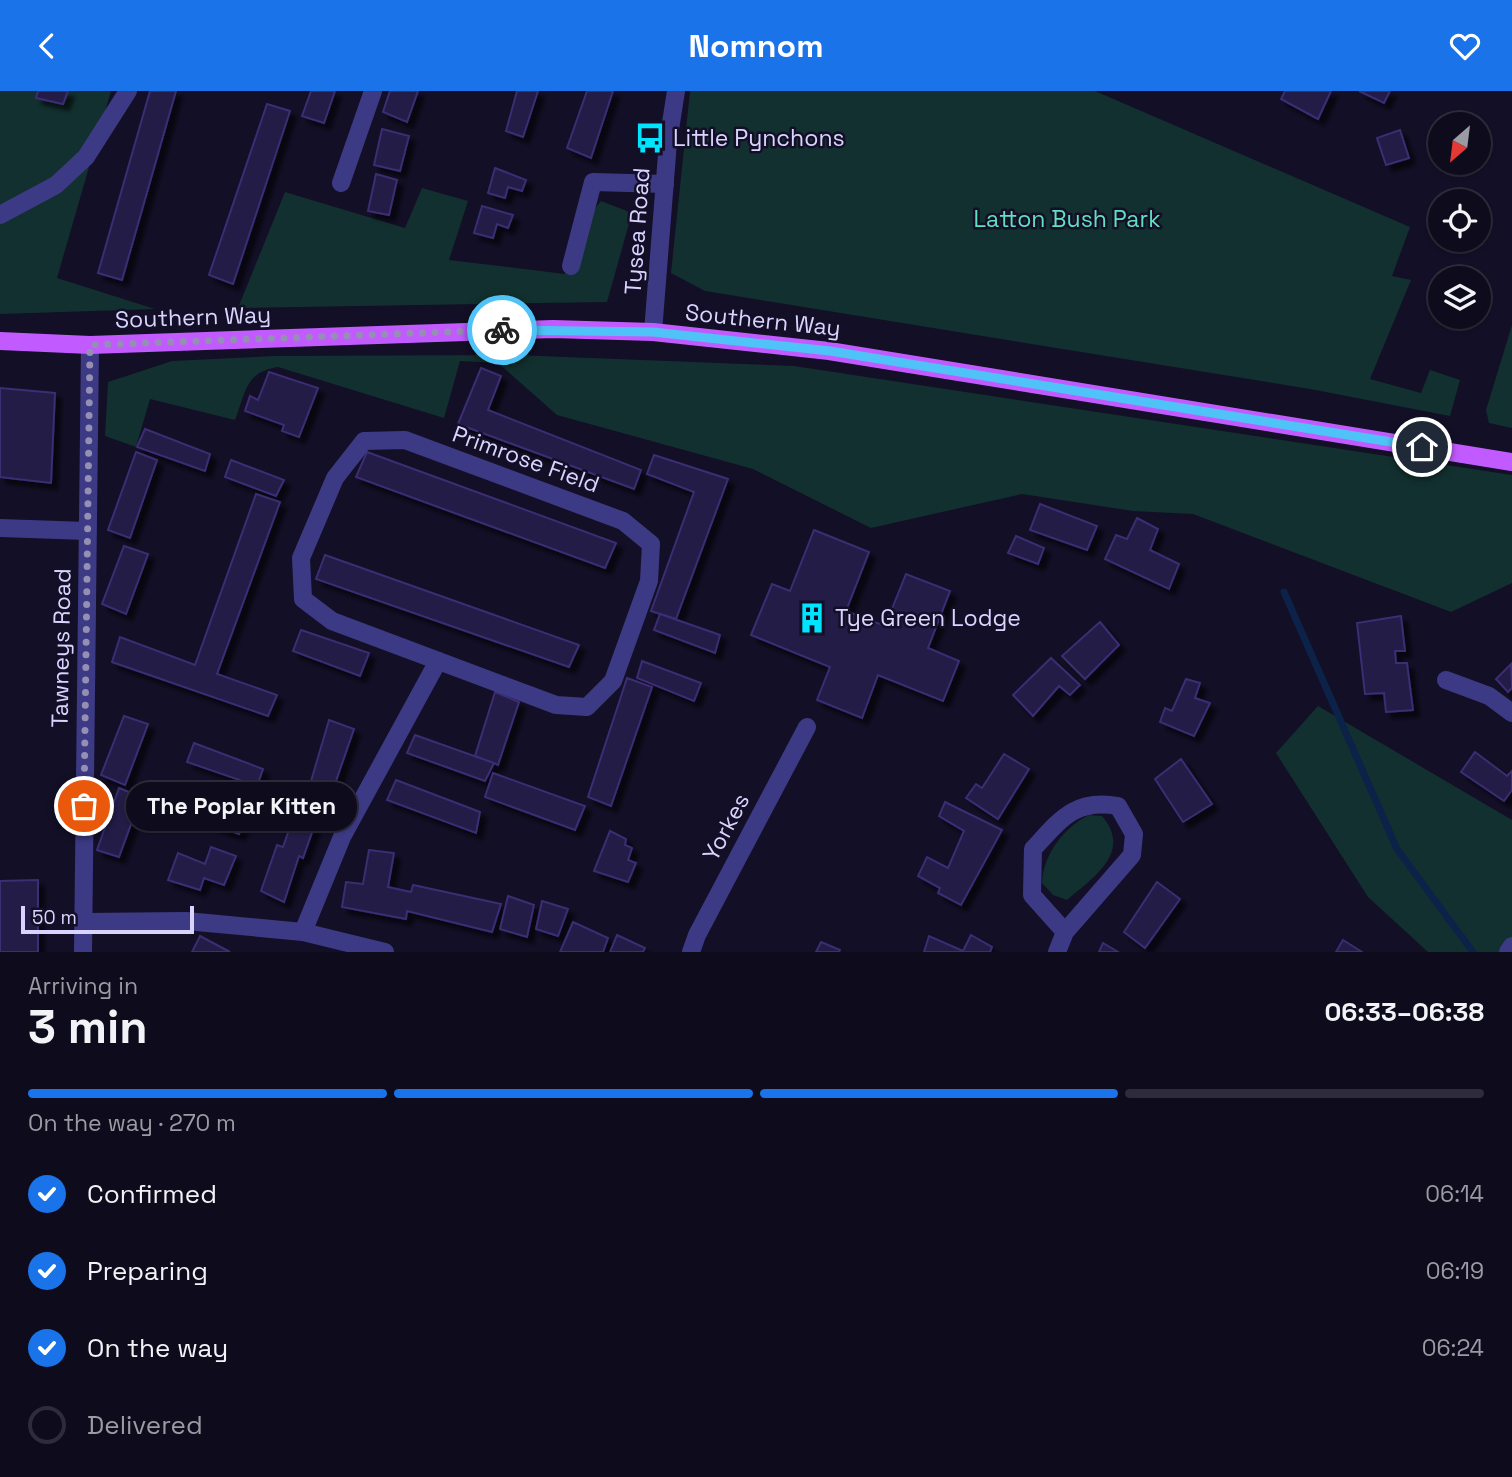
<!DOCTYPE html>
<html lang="en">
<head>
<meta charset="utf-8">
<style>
  body { margin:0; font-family:"Space Grotesk",sans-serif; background:#171425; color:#f1f3f6; height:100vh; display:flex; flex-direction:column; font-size:26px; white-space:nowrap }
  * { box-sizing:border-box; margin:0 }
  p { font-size:23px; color:#9b9ba3 }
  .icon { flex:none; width:38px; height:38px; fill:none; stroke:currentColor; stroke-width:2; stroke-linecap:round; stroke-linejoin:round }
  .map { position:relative; height:861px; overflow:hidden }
  .side { display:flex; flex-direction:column; background:#0e0b1c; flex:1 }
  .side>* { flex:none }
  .needle { width:46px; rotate:208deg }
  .controls { position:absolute; left:1428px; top:21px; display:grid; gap:14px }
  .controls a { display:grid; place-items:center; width:63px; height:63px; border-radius:50%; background:#0e0b1c; box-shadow:0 2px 5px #0004,0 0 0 2px #2e2b3b; font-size:35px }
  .scale { position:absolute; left:21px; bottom:18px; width:173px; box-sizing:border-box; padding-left:7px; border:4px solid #d9d4ff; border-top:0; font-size:19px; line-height:24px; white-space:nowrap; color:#d9d4ff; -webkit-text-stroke:5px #130f26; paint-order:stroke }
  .pin { position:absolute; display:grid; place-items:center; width:60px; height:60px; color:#fff; margin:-30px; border:4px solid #fff; border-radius:50%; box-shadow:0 2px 7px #0007 }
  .courier { position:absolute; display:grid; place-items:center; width:70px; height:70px; margin:-35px; border:5px solid #4fc3f7; border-radius:50%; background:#fff; color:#222; box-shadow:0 2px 9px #0007 }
  .bubble { position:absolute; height:49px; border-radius:24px; background:#0e0b1c; box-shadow:0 2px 5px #0004,0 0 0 2px #2e2b3b; font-size:23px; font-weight:600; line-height:49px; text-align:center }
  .head em { font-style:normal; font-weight:600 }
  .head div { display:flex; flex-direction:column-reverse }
  .head { display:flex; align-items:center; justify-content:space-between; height:119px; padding:0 28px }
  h1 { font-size:46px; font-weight:600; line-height:52px }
  .bar { display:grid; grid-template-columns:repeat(4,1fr); gap:10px 7px; align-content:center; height:84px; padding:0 28px }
  .bar i { height:9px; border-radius:5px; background:#2e2b3b }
  .bar .selected { background:#1a73e8 }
  .bar p { grid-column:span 4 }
  ol { padding:0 28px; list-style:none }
  li { display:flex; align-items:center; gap:21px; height:77px }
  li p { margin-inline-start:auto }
  li .icon { padding:7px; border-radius:50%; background:#1a73e8; color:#fff; stroke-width:4 }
  li:last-child { color:#9b9ba3 }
  li i { width:38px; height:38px; border:4px solid #2e2b3b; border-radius:50% }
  header { display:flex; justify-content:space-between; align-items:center; height:91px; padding:0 28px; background:#1a73e8; color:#fff; font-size:32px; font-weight:600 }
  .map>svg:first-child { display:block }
  .green { fill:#12302f }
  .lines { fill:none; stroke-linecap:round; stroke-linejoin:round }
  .stream { stroke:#0c2248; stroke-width:7 }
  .building { fill:#241b47; stroke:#3b2d73; stroke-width:2; filter:url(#shadow) }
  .minor { stroke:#3d3a85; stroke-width:18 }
  .major { stroke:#c25bff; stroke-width:18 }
  .done { stroke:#948fb3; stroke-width:7; stroke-dasharray:0 12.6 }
  .route { stroke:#4fc3f7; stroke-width:9 }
  .labels { text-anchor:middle; stroke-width:5; stroke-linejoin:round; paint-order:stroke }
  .poi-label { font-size:23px; fill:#d9d4ff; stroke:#130f26; text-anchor:start }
  .park-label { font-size:23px; fill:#5fe0c0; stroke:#130f26 }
  .street-label { font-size:23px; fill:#d9d4ff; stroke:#130f26 }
</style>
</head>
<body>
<header><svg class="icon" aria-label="back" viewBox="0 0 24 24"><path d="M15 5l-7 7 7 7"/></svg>Nomnom<svg class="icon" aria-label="heart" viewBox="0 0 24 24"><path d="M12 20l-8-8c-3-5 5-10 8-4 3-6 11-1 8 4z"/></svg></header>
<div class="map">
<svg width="1512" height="861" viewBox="0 0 1512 861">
  <defs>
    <filter id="shadow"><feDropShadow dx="6" dy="6" stdDeviation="2" flood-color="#0009"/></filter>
  </defs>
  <rect width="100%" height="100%" fill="#130f26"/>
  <g class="green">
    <path d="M 0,0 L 111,0 L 57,187 L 155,218 L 0,223 Z"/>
    <path d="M 690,0 L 1095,0 L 1410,136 L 1392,185 L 1411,189 L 1370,288 L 1421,302 L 1430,279 L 1460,289 L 1450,325 L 1310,298 L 705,200 L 671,182 Z"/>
    <path d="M 422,97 L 468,110 L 449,169 L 565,183 L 579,137 L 601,110 L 632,122 L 607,211 L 238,217 L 285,101 L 405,137 Z"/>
    <path d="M 1512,234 L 1512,337 L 1489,332 L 1486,319 Z"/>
    <path d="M 514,264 L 794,275 L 1512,384 L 1512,492 L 1451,521 L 1193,423 L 1133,420 L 1022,403 L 871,437 L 753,378 L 557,324 L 498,272 L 460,270 L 444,327 L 278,276 C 245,281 246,301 235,329 L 150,308 L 136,356 L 105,345 L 108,291 L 172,270 L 275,265 Z"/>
    <path d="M 1318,615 L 1512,729 L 1512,861 L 1428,861 L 1368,806 L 1276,662 Z"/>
    <path d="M 1089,724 L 1102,725 C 1133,761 1093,787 1067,809 L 1053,804 L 1042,792 C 1043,764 1064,736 1089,724 Z"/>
  </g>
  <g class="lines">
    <path class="stream" d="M 1284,501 L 1397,758 L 1473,861"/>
  </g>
  <g class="building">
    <path d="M 38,0 L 68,0 L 63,13 L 36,7 Z"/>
    <path d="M 150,0 L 176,0 L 122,189 L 98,182 Z"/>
    <path d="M 311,0 L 335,0 L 324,32 L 302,25 Z"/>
    <path d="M 390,0 L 418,0 L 407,31 L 383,21 Z"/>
    <path d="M 517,0 L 538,0 L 523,46 L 506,40 Z"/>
    <path d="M 587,0 L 613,0 L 591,67 L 567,57 Z"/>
    <path d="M 1285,0 L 1331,0 L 1318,28 L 1281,8 Z"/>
    <path d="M 1359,0 L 1390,0 L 1384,12 Z"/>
    <path d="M 267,13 L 290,20 L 233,193 L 209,184 Z"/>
    <path d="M 382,38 L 409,45 L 400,80 L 374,74 Z"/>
    <path d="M 1400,39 L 1409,67 L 1386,74 L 1377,47 Z"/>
    <path d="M 495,77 L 526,89 L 522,100 L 508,96 L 505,107 L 488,102 Z"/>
    <path d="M 376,83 L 397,89 L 389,124 L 368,120 Z"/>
    <path d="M 482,115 L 513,124 L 508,137 L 497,133 L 493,147 L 474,142 Z"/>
    <path d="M 481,277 L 501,285 L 488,319 L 641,379 L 634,398 L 458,333 Z"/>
    <path d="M 269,281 L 318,297 L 299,346 L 282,340 L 284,334 L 245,320 L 250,305 L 258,309 Z"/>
    <path d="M 0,297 L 55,302 L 51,392 L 0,386 Z"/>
    <path d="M 145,338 L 210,363 L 205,380 L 137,356 Z"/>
    <path d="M 136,361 L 157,369 L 130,447 L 108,439 Z"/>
    <path d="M 367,361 L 616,452 L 605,477 L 356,386 Z"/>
    <path d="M 654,364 L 728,388 L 676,528 L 651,520 L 694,401 L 647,383 Z"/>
    <path d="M 231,369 L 284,389 L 276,405 L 225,386 Z"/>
    <path d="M 256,403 L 280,411 L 217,583 L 277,604 L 268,625 L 112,571 L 120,546 L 195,574 Z"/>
    <path d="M 1040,413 L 1097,435 L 1087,459 L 1030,439 Z"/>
    <path d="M 1137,427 L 1158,438 L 1150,459 L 1179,473 L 1169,498 L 1105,468 L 1116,444 L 1127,448 Z"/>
    <path d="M 814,439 L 869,461 L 846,520 L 885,535 L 906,483 L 950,500 L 928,557 L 959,570 L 943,610 L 878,584 L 862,627 L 817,609 L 830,576 L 751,544 L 772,493 L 790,500 Z"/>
    <path d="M 1016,445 L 1044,457 L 1038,473 L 1008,462 Z"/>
    <path d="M 124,455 L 148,463 L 126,523 L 102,513 Z"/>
    <path d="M 325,464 L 579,554 L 569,576 L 316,488 Z"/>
    <path d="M 660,523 L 720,544 L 715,562 L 654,539 Z"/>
    <path d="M 1401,525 L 1405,560 L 1395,560 L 1396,572 L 1407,572 L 1413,619 L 1386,621 L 1384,602 L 1365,603 L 1357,532 Z"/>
    <path d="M 1100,531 L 1119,554 L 1085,588 L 1062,565 Z"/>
    <path d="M 301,539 L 369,562 L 360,585 L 293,560 Z"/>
    <path d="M 1051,567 L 1080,594 L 1070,604 L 1059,595 L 1033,625 L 1013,604 Z"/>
    <path d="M 642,570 L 701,592 L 694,610 L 637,587 Z"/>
    <path d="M 1511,573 L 1512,597 L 1508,601 L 1496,588 Z"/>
    <path d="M 627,587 L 652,596 L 611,715 L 588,706 Z"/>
    <path d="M 1186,588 L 1200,592 L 1195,607 L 1210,612 L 1194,645 L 1160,631 L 1165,617 L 1172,620 Z"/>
    <path d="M 495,601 L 519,611 L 498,674 L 475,665 Z"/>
    <path d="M 124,625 L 148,633 L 125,694 L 101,684 Z"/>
    <path d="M 329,629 L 354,638 L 329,710 L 324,707 L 303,767 L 299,765 L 284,811 L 261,800 L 277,754 L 283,756 L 304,696 L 309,697 Z"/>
    <path d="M 415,644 L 494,672 L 485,690 L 407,662 Z"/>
    <path d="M 194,652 L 263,678 L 257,695 L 187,671 Z"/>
    <path d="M 1475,661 L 1507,685 L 1512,680 L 1512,699 L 1504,710 L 1461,681 Z"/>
    <path d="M 1004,663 L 1029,678 L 998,728 L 966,707 L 976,693 L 982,697 Z"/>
    <path d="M 1181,668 L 1212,713 L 1183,731 L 1155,688 Z"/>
    <path d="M 493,682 L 585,715 L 575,739 L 485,706 Z"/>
    <path d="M 396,689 L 480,721 L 476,742 L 387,709 Z"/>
    <path d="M 119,697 L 141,706 L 119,766 L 97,759 Z"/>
    <path d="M 177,702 L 246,726 L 239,743 L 170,720 Z"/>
    <path d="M 945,711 L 1002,739 L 961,814 L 938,802 L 940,797 L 918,785 L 927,766 L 948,777 L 964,740 L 939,725 Z"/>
    <path d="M 610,740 L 626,748 L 625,754 L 632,757 L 628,769 L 636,772 L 628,791 L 594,780 Z"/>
    <path d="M 211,756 L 236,765 L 224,794 L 204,787 L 200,799 L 168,789 L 178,762 L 205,773 Z"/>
    <path d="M 369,759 L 394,762 L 388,796 L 411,801 L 413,794 L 501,813 L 492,841 L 407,820 L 406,828 L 342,816 L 346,791 L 363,793 Z"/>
    <path d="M 38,789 L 38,861 L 0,861 L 0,790 Z"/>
    <path d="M 1157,791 L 1180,808 L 1145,857 L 1124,841 Z"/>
    <path d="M 508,805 L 534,814 L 527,846 L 500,838 Z"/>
    <path d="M 542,810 L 568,818 L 558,845 L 536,838 Z"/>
    <path d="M 573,831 L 608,847 L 603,861 L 560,861 Z"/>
    <path d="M 617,844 L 645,857 L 643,861 L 610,861 Z"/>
    <path d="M 971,844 L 992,856 L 990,861 L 924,861 L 929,845 L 963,860 Z"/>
    <path d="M 200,845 L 230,861 L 192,861 Z"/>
    <path d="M 1343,849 L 1362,861 L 1336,861 Z"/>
    <path d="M 821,851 L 840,859 L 839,861 L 816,861 Z"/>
    <path d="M 1103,852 L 1118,861 L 1099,861 Z"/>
  </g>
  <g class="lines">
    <g class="minor">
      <path d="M 341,92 L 373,0"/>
      <path d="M 0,124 L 56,94 L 86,66 L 128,0"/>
      <path d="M 571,175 L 593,91 L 665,93"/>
      <path d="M 653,241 L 668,51 L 676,0"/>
      <path d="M 405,349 L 623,430 L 651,453 L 649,490 L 613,590 L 587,616 L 556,614 L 332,530 L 303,508 L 301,467 L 335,387 L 364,350 Z"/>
      <path d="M 0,437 L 87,440"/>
      <path d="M 1446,589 L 1489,605 L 1512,622"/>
      <path d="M 82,831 L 186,830 L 303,841 L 385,861"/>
      <path d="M 303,841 L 342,746 L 438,570"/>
      <path d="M 83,861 L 90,254"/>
      <path d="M 691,861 L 697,844 L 807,636"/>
      <path d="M 1057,861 L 1065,841 L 1132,764 L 1134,743 L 1118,715 C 1075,707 1060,729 1033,758 L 1032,804 L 1065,841"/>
      <path d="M 1508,861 L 1512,855"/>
    </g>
    <path class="major" d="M 0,250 L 90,254 L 553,238 L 653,241 L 829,260 L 1512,371"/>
  </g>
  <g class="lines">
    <path class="done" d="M 84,715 L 90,254 L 502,239"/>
    <path class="route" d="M 502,239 L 653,241 L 830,260 L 1422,356"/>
  </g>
  <defs>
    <g id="bus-bare" transform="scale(2.415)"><path d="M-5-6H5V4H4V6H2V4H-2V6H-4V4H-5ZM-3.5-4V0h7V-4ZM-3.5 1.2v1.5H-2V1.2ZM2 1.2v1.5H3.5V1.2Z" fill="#00e5ff" stroke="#130f26" stroke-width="2.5" paint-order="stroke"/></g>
    <g id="building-bare" transform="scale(2.415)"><path d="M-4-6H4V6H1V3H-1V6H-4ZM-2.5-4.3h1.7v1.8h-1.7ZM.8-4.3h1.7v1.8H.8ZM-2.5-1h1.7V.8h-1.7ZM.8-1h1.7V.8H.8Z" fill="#00e5ff" stroke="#130f26" stroke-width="2.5" paint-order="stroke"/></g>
  </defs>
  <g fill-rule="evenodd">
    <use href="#bus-bare" x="650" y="47"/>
    <use href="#building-bare" x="812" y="527"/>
  </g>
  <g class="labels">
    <g class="poi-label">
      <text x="673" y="55">Little Pynchons</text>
      <text x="835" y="535">Tye Green Lodge</text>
    </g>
    <g class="park-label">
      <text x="1067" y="136">Latton Bush Park</text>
    </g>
    <g class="street-label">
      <text transform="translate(637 140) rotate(-86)" y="8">Tysea Road</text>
      <text transform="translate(193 226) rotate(-2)" y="8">Southern Way</text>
      <text transform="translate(763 229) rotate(6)" y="8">Southern Way</text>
      <text transform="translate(526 368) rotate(20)" y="8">Primrose Field</text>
      <text transform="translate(61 557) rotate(-89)" y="8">Tawneys Road</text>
      <text transform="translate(726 736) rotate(-62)" y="8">Yorkes</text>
    </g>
  </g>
</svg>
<div class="controls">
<a><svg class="needle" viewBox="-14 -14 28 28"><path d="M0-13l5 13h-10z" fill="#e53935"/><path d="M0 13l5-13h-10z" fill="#9b9ba3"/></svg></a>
<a><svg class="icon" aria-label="locate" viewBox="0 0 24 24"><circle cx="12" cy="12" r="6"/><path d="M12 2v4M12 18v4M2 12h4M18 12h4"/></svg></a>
<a><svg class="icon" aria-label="layers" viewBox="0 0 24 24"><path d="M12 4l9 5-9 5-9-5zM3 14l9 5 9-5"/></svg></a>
</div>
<div class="scale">50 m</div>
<div class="pin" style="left:84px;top:715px;background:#ea580c"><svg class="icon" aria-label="bag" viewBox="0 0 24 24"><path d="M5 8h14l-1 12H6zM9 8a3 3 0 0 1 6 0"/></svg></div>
<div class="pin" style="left:1422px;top:356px;background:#1f2937"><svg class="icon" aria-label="home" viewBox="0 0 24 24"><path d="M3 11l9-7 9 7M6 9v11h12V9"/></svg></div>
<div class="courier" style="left:502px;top:239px"><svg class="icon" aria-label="bike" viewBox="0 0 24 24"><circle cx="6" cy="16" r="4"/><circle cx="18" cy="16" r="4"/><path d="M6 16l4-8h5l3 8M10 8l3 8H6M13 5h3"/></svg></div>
<div class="bubble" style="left:126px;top:691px;width:231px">The Poplar Kitten</div>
</div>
<section class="side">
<div class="head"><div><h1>3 min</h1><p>Arriving in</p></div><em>06:33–06:38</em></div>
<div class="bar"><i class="selected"></i><i class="selected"></i><i class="selected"></i><i></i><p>On the way · 270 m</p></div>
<ol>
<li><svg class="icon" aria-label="check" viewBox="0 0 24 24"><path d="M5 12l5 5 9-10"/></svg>Confirmed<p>06:14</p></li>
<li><svg class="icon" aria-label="check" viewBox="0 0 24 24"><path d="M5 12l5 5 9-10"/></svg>Preparing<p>06:19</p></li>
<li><svg class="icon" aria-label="check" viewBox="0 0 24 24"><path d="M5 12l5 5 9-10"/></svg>On the way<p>06:24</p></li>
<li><i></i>Delivered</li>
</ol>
</section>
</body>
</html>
